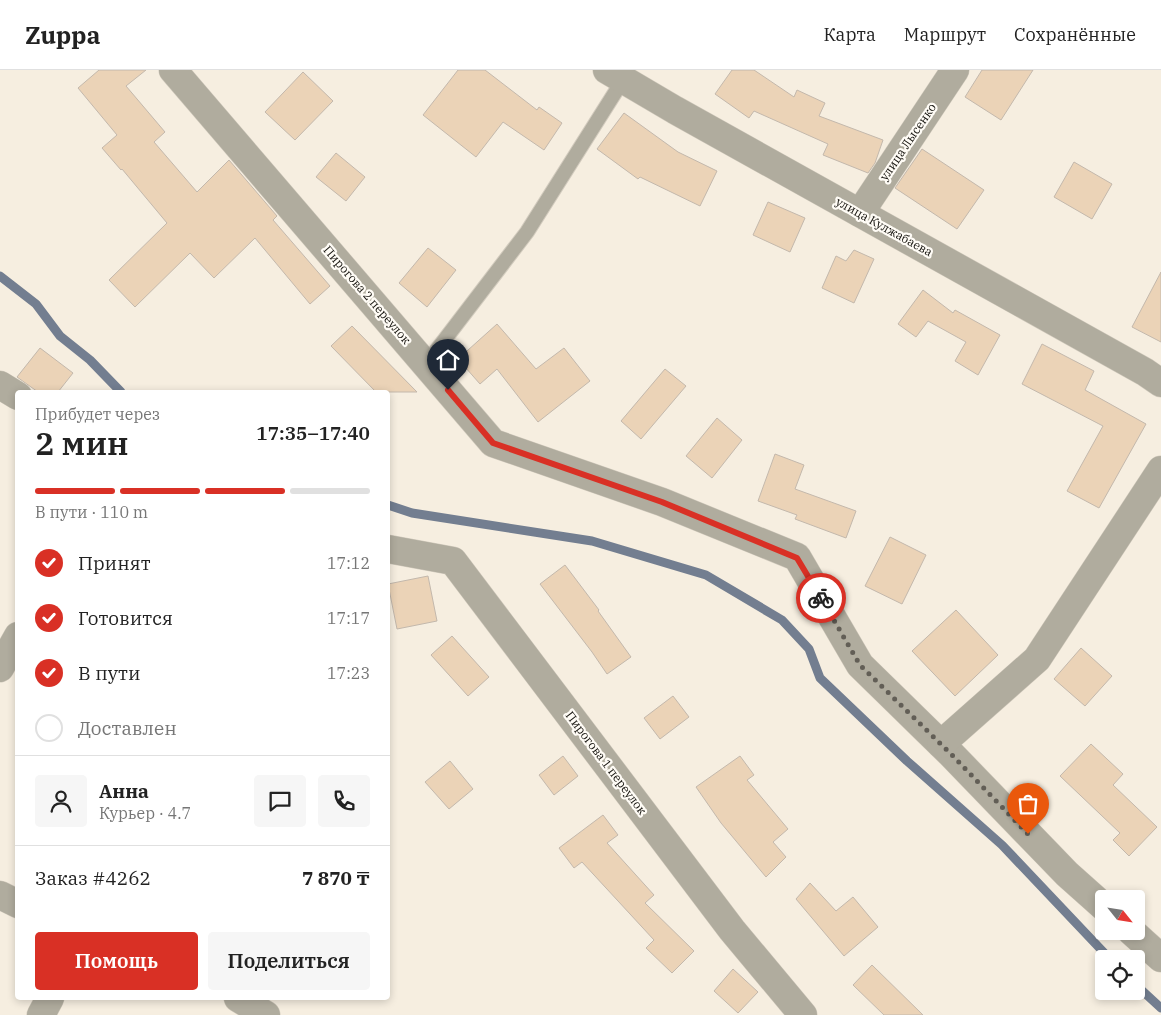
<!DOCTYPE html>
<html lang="ru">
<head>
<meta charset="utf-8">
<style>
  body { margin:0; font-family:"IBM Plex Serif",serif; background:#f6f6f6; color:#222; height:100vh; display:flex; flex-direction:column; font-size:19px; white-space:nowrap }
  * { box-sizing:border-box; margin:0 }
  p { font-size:16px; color:#767676 }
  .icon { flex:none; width:28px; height:28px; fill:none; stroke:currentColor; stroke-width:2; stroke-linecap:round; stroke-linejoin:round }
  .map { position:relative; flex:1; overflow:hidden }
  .panel { position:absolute; left:15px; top:320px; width:375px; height:610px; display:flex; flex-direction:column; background:#fff; border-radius:5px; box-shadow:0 2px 8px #0003 }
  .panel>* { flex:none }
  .needle { width:32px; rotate:120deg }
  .buttons { position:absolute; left:1095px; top:820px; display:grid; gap:10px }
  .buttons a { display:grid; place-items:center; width:50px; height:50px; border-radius:5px; background:#fff; box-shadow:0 2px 8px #0003; font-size:25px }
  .pin { position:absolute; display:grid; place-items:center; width:42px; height:42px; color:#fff; margin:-51px -21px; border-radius:50% 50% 50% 0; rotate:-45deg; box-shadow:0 0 5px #0007 }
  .pin .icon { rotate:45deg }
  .courier { position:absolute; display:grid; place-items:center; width:50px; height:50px; margin:-25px; border:4px solid #d93025; border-radius:50%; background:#fff; color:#222; box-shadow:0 1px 6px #0007 }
  .overview em { font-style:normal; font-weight:600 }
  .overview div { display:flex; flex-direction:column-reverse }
  .overview { display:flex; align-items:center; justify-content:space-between; height:85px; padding:0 20px }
  h1 { font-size:32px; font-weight:600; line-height:38px }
  .bar { display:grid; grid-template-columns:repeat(4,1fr); gap:8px 5px; align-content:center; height:60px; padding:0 20px }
  .bar i { height:6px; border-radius:4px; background:#e0e0e0 }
  .bar .active { background:#d93025 }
  .bar p { grid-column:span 4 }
  .line { display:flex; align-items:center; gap:12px; padding:0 20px; border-top:1px solid #e0e0e0 }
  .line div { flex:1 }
  .round { display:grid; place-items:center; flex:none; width:52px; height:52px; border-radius:5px; background:#f6f6f6 }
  ol { padding:0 20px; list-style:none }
  li { display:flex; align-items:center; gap:15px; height:55px }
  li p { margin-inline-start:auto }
  li .icon { padding:5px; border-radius:50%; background:#d93025; color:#fff; stroke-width:4 }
  li:last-child { color:#767676 }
  li i { width:28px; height:28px; border:2px solid #e0e0e0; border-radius:50% }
  .button { display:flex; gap:10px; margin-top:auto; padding:10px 20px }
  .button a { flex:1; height:58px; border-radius:5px; background:#d93025; color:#fff; font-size:20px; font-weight:600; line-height:58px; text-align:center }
  .button a+a { background:#f6f6f6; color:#222 }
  header { display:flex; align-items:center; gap:30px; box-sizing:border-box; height:70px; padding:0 25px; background:#fff; border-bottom:1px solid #e0e0e0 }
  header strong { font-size:24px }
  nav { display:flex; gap:28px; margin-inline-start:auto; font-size:18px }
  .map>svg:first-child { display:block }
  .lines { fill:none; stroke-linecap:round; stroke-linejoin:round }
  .stream { stroke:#737e90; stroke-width:9 }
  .building { fill:#ebd3b7; stroke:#c3b8ac }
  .service-casing { stroke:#d2cbbe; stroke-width:16 }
  .minor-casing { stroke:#d2cbbe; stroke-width:29 }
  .service { stroke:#b0ac9e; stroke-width:14 }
  .minor { stroke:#b0ac9e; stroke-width:28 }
  .done { stroke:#625e56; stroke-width:5; stroke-dasharray:0 9 }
  .route { stroke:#d93025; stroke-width:6 }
  .labels { text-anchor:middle; stroke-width:4.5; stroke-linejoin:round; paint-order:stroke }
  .street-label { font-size:12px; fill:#13110c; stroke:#fffcf6 }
</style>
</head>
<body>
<header>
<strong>Zuppa</strong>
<nav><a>Карта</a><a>Маршрут</a><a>Сохранённые</a></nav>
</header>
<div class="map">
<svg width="1161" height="945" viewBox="0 0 1161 945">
  <rect width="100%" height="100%" fill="#f6eee0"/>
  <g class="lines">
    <g class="stream">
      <path d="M 0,206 L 36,234 L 60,266 L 90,290 L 121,322"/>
      <path d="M 388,435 L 412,443 L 592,471 L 706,505 L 782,550 L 809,579 L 820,608 L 907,691 L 1002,775 L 1110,889"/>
      <path d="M 1136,915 L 1161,938"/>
    </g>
  </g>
  <g class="building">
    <path d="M 99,0 L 146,0 L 126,16 L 165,62 L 154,72 L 197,122 L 229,90 L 277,146 L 273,150 L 330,216 L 310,234 L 255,168 L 214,208 L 190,183 L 135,237 L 109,210 L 167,153 L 122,99 L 121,100 L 102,78 L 117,65 L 78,18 Z"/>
    <path d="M 458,0 L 485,0 L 537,40 L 539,37 L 562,53 L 544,80 L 503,52 L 476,87 L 423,45 Z"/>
    <path d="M 732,0 L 754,0 L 794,27 L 797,20 L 825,33 L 819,46 L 883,70 L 875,93 L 868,103 L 823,85 L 828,74 L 754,41 L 749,48 L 715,24 Z"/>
    <path d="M 982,0 L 1033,0 L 1001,50 L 965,27 Z"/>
    <path d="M 303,2 L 333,31 L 295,70 L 265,42 Z"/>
    <path d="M 624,43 L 678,82 L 717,101 L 700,136 L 640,107 L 638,109 L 597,79 Z"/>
    <path d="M 922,79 L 984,120 L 957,159 L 895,118 Z"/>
    <path d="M 336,83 L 365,107 L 346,131 L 316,107 Z"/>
    <path d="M 1074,92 L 1112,114 L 1092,149 L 1054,127 Z"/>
    <path d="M 768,132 L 805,148 L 790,182 L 753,165 Z"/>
    <path d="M 428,178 L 456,200 L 427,237 L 399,213 Z"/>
    <path d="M 854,180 L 874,189 L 854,233 L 822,218 L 836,186 L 846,191 Z"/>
    <path d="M 1161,202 L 1161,272 L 1132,257 Z"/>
    <path d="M 923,220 L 953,243 L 955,240 L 1000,265 L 978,305 L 955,291 L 966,272 L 928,251 L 916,267 L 898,254 Z"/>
    <path d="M 497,254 L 536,299 L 564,278 L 590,311 L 538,352 L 497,299 L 480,314 L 458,289 Z"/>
    <path d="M 352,256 L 417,322 L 376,322 L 331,276 Z"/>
    <path d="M 1042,274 L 1094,301 L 1085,320 L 1146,354 L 1099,438 L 1067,421 L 1103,356 L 1022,314 Z"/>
    <path d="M 40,278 L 73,303 L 58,322 L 38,322 L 17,307 Z"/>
    <path d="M 665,299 L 686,316 L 641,369 L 621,351 Z"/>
    <path d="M 717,348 L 742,370 L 712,408 L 686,386 Z"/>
    <path d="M 775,384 L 804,395 L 795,419 L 856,441 L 846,468 L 795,449 L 797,445 L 758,431 Z"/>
    <path d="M 890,467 L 926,485 L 902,534 L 865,516 Z"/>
    <path d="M 565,495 L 599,540 L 598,541 L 631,587 L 607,604 L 592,582 L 540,514 Z"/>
    <path d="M 428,506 L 437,551 L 397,559 L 388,514 Z"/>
    <path d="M 956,540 L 998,585 L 955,626 L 912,581 Z"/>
    <path d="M 452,566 L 489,607 L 468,626 L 431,585 Z"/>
    <path d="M 1081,578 L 1112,606 L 1085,636 L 1054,609 Z"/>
    <path d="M 673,626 L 689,647 L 660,669 L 644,648 Z"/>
    <path d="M 1091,674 L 1123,704 L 1113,715 L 1157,757 L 1129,786 L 1113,770 L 1120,763 L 1060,706 Z"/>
    <path d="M 563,686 L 578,706 L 554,725 L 539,705 Z"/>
    <path d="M 740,686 L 754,705 L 747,710 L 788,759 L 773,772 L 786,787 L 766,807 L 721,753 L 696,717 Z"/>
    <path d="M 450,691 L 473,719 L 449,739 L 425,712 Z"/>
    <path d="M 603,745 L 618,765 L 607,773 L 654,825 L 645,833 L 694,881 L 672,903 L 646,878 L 654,870 L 582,792 L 574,798 L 559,778 Z"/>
    <path d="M 810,813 L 836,841 L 853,827 L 878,857 L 844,886 L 796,829 Z"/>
    <path d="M 872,895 L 923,945 L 884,945 L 853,915 Z"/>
    <path d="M 733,899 L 758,922 L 738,943 L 714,921 Z"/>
  </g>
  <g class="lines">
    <g class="service-casing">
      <path id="service" d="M 426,294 L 527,162 L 623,10"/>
    </g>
    <g class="minor-casing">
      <g id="minor">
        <path d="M 173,0 L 493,373 L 662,432 L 797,487 L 860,595 L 951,684 L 1067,804 L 1104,837"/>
        <path d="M 607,0 L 675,40 L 1145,302 L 1161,313"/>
        <path d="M 860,143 L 955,0"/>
        <path d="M 0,315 L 18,326"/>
        <path d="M 388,479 L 453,491 L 732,860 L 803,945"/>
        <path d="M 0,598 L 18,566"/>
        <path d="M 941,674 L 1037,589 L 1161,400"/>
        <path d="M 0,825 L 18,834"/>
        <path d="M 1131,861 L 1161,888"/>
        <path d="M 238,928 L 266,945"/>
        <path d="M 41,945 L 50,928"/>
      </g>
    </g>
    <use href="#service" class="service"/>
    <use href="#minor" class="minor"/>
  </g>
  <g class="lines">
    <path class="done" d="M 821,528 L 860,595 L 951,684 L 1028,764"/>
    <path class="route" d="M 448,320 L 493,373 L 662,432 L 797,488 L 821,528"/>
  </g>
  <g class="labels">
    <g class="street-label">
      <text transform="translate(908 72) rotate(-56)" y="4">улица Лысенко</text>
      <text transform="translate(884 157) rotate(29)" y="4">улица Кулжабаева</text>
      <text transform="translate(367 225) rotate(49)" y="4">Пирогова 2 переулок</text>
      <text transform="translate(606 693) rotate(53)" y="4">Пирогова 1 переулок</text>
    </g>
  </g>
</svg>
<div class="buttons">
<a><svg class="needle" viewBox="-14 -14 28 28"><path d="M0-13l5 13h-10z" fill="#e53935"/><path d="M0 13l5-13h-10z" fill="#767676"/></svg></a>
<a><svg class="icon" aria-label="locate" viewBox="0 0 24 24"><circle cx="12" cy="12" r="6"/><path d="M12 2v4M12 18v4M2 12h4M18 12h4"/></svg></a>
</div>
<div class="pin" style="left:1028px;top:764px;background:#ea580c"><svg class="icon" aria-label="bag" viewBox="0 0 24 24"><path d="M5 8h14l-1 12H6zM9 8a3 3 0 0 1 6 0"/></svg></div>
<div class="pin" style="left:448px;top:320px;background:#1f2937"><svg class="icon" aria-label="home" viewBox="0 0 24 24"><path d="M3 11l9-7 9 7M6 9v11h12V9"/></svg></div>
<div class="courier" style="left:821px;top:528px"><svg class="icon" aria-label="bike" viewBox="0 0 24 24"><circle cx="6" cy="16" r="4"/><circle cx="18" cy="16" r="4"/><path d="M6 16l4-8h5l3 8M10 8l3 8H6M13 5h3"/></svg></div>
<section class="panel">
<div class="overview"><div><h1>2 мин</h1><p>Прибудет через</p></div><em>17:35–17:40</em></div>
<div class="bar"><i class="active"></i><i class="active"></i><i class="active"></i><i></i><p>В пути · 110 m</p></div>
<ol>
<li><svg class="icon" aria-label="check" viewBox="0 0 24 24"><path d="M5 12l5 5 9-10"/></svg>Принят<p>17:12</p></li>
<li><svg class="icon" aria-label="check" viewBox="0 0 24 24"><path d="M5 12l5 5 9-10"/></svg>Готовится<p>17:17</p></li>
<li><svg class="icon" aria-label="check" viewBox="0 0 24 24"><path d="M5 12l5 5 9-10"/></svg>В пути<p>17:23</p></li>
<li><i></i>Доставлен</li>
</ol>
<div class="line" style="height:90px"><a class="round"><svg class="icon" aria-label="person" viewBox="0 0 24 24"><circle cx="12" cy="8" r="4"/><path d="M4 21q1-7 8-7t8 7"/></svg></a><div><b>Анна</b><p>Курьер · 4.7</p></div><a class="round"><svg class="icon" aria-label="chat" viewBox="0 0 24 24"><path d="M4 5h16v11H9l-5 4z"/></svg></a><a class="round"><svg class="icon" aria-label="phone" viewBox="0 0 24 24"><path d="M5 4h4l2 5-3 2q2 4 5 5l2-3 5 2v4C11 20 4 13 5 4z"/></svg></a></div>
<div class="line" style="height:65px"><div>Заказ #4262</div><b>7 870 ₸</b></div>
<div class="button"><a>Помощь</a><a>Поделиться</a></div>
</section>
</div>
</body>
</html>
